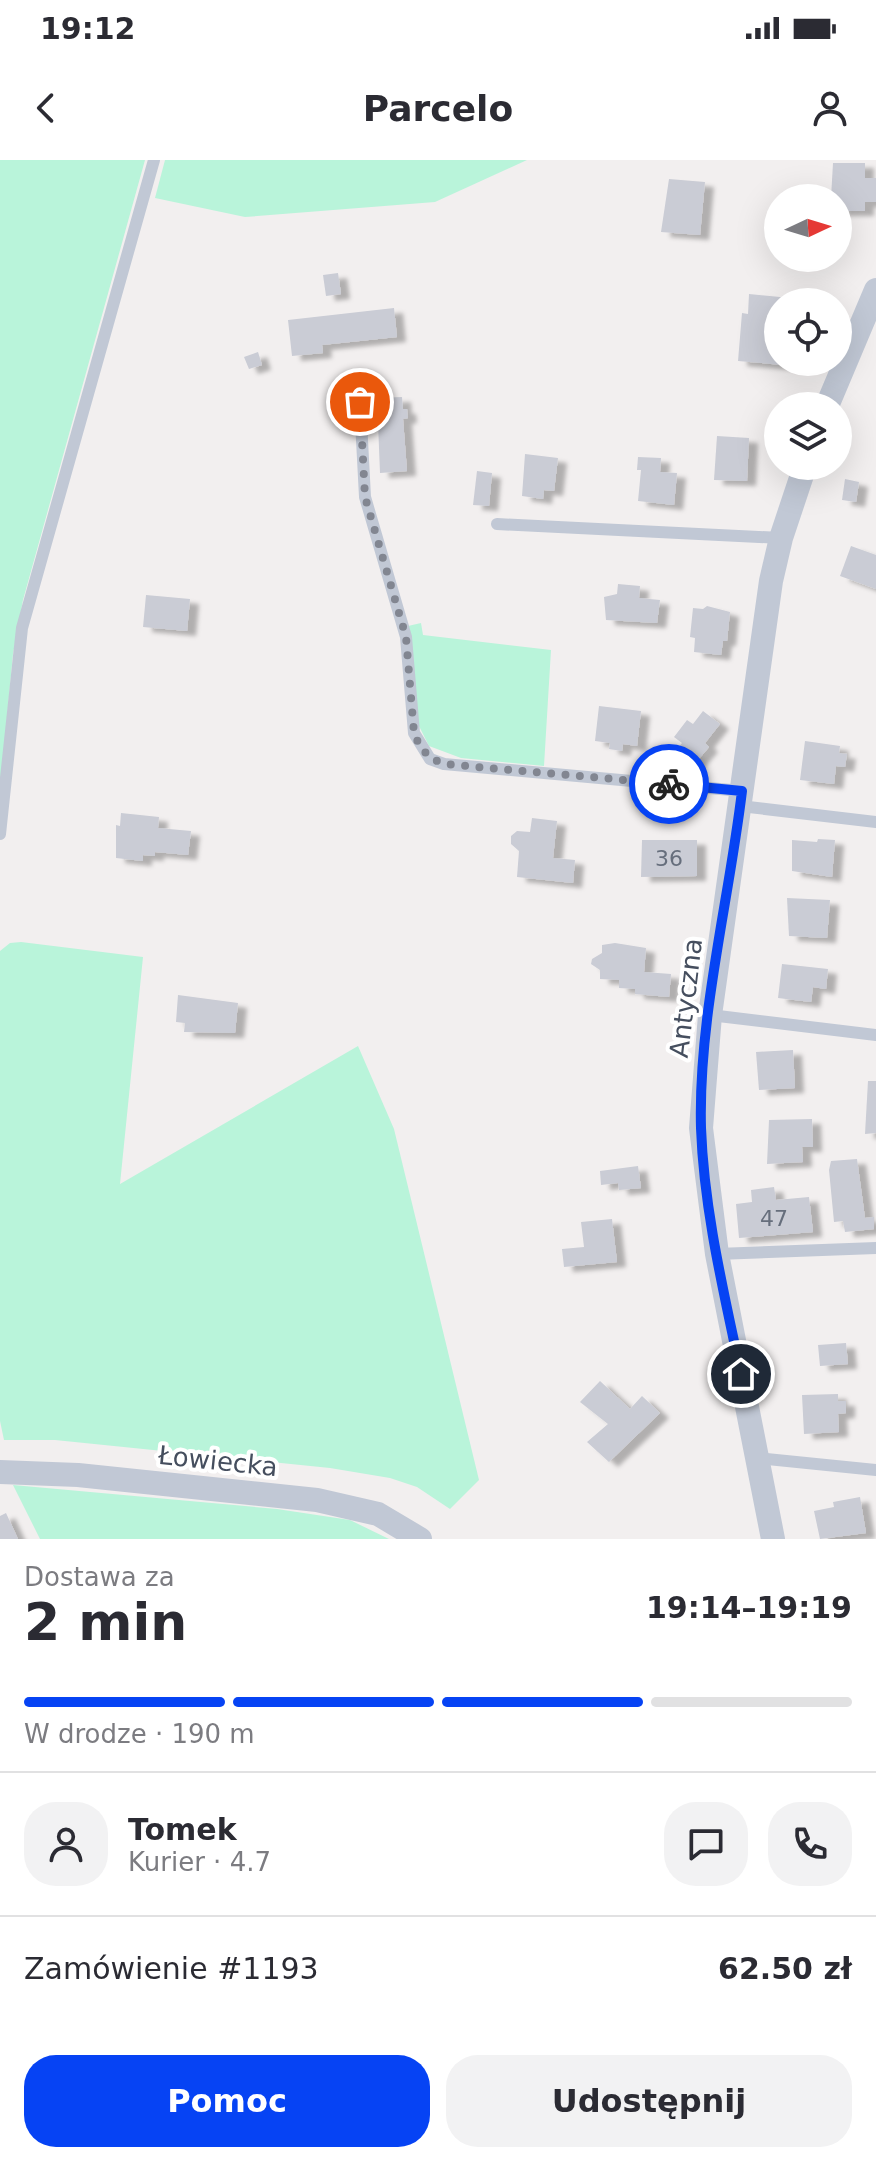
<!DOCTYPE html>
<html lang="pl">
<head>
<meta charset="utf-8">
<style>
  body { margin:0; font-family:"DejaVu Sans",sans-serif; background:#f2f2f3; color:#2b2b33; height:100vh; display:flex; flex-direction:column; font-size:30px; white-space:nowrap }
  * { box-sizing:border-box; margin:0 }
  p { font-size:26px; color:#7c7c81 }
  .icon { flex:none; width:44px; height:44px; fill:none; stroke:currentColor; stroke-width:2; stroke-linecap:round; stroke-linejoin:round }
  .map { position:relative; height:1379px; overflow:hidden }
  .drawer { display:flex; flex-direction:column; background:#fff; flex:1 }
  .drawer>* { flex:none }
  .needle { width:52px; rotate:86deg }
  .buttons { position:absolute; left:764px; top:24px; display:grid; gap:16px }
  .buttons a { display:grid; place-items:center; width:88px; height:88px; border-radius:50%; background:#fff; box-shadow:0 8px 32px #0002; font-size:40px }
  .pin { position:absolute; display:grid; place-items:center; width:68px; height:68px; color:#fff; margin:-34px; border:4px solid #fff; border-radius:50%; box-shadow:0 2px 8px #0007 }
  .courier { position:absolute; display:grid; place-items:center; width:80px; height:80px; margin:-40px; border:6px solid #0643f4; border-radius:50%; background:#fff; color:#222; box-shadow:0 2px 10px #0007 }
  .overview em { font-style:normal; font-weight:700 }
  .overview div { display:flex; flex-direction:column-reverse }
  .overview { display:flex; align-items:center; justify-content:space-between; height:136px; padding:0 24px }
  h1 { font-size:52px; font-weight:700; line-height:60px }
  .bar { display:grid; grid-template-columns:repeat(4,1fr); gap:12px 8px; align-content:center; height:96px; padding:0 24px }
  .bar i { height:10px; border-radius:6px; background:#e1e1e2 }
  .bar .current { background:#0643f4 }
  .bar p { grid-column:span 4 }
  .line { display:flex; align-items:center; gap:20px; padding:0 24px; border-top:2px solid #e1e1e2 }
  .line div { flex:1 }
  .round { display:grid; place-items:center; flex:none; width:84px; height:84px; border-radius:32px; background:#f2f2f3 }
  .primary-button { display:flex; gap:16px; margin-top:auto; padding:16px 24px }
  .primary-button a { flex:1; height:92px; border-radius:32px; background:#0643f4; color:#fff; font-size:32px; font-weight:700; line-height:92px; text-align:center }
  .primary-button a+a { background:#f2f2f3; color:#2b2b33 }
  .status { display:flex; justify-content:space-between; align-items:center; height:56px; padding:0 40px; background:#fff; direction:ltr }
  .status svg { height:22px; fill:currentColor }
  header { display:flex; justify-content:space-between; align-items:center; height:104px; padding:0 24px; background:#fff; font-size:36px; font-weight:700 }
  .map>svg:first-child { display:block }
  .green { fill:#b9f4da }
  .building { fill:#caccd5; filter:url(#shadow) }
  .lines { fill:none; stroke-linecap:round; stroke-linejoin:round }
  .service { stroke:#c1c8d5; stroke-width:12 }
  .minor { stroke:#c1c8d5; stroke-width:24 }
  .done { stroke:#828691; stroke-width:8; stroke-dasharray:0 14.4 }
  .route { stroke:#0643f4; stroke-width:10 }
  .labels { text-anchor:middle; stroke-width:8; stroke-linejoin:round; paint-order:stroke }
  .number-label { font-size:22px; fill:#666e7c }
  .street-label { font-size:26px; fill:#454e5e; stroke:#fff }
</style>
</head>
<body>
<div class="status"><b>19:12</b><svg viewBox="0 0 49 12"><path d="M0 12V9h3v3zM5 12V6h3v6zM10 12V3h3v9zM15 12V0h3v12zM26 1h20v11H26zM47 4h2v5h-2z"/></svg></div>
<header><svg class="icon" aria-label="back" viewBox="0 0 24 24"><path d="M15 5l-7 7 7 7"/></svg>Parcelo<svg class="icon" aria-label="person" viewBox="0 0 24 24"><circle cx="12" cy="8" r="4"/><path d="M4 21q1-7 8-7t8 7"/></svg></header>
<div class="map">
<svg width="876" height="1379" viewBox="0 0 876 1379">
  <defs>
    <filter id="shadow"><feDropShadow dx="9" dy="5" stdDeviation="2" flood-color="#0004"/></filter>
  </defs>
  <rect width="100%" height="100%" fill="#f2efef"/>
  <g class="green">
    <path d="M 0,0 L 145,0 L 23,440 L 13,494 L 0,632 Z"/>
    <path d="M 165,0 L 527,0 L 435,42 L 245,57 L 155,38 Z"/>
    <path d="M 421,463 L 423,475 L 551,490 L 544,606 L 461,598 L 429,586 L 416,560 L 408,466 Z"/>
    <path d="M 21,782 L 143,797 L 120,1024 L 358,886 L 394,969 L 479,1320 L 450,1349 L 417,1327 L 390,1318 L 330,1308 L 55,1280 L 4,1280 L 0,1261 L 0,791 L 10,783 Z"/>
    <path d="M 13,1325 L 277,1349 L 350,1360 L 389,1379 L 40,1379 Z"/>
  </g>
  <g class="building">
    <path d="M 833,3 L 865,3 L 865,18 L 876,18 L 876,42 L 865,42 L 865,51 L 838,51 L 838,38 L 831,38 Z"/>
    <path d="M 669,19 L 705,22 L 700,75 L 661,72 Z"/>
    <path d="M 338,113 L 341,134 L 326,136 L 323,115 Z"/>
    <path d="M 749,134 L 790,138 L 789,142 L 778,142 L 778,202 L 794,202 L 794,206 L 738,201 L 742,153 L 748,154 Z"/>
    <path d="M 394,148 L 397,177 L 322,185 L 323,193 L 292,196 L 288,160 Z"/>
    <path d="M 258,192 L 262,205 L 249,209 L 244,197 Z"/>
    <path d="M 402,237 L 403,249 L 407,249 L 408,258 L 403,259 L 407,311 L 380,313 L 377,238 Z"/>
    <path d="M 717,276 L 749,278 L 747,321 L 714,320 Z"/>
    <path d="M 525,294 L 558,298 L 554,331 L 544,330 L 543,339 L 522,336 Z"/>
    <path d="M 638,297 L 661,298 L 660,312 L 677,313 L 674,345 L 638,341 L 641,310 L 637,310 Z"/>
    <path d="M 477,311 L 492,313 L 489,346 L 473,345 Z"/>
    <path d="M 845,319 L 859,322 L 856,342 L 842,340 Z"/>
    <path d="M 851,386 L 876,395 L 876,429 L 840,416 Z"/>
    <path d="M 618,424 L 640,426 L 639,438 L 660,440 L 657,463 L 606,460 L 604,437 L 617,434 Z"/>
    <path d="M 146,435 L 190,439 L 187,471 L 143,467 Z"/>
    <path d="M 707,446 L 730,452 L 727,481 L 723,481 L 721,495 L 694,492 L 695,478 L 690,477 L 693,448 L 703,449 Z"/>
    <path d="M 599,546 L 641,551 L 637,586 L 623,584 L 622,591 L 609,589 L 610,583 L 595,581 Z"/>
    <path d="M 703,551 L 720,564 L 705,583 L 709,587 L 693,606 L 689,606 L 674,593 L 682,583 L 674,577 L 687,560 L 693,564 Z"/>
    <path d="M 805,581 L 840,586 L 839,593 L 847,594 L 845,607 L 836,606 L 834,624 L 800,620 Z"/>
    <path d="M 121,653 L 159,657 L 158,668 L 191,671 L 188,695 L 155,692 L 155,696 L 143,695 L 143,701 L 116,698 L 116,665 L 120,666 Z"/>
    <path d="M 532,658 L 557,661 L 553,698 L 575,700 L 573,723 L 517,717 L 519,691 L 511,684 L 511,676 L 517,671 L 530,672 Z"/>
    <path d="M 818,679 L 835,680 L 832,717 L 792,711 L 792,680 L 817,682 Z"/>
    <path d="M 642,680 L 697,680 L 697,716 L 641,717 Z"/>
    <path d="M 787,738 L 830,740 L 827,778 L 789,776 Z"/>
    <path d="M 615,783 L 646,788 L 644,812 L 671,814 L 669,837 L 635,834 L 635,829 L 619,828 L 619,820 L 600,819 L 600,810 L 591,804 L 592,799 L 602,793 L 602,785 Z"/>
    <path d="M 782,804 L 828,809 L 826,829 L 813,827 L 811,842 L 778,838 Z"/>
    <path d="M 178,835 L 238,843 L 235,873 L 184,872 L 185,863 L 176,862 Z"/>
    <path d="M 793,890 L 795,928 L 759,930 L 756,892 Z"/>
    <path d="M 868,921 L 876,921 L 876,973 L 865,974 Z"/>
    <path d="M 812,959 L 813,987 L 802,987 L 803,1002 L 767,1004 L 769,960 Z"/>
    <path d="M 857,999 L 865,1058 L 874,1057 L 874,1069 L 845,1072 L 843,1061 L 834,1062 L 829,1010 L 831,1001 Z"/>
    <path d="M 638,1006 L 641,1028 L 619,1030 L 618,1023 L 601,1025 L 600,1011 Z"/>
    <path d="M 774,1027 L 776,1040 L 809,1037 L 813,1072 L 739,1078 L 736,1044 L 752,1042 L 751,1030 Z"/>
    <path d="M 612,1059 L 617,1102 L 564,1107 L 562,1089 L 584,1087 L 581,1062 Z"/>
    <path d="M 846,1183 L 848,1204 L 820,1206 L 818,1185 Z"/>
    <path d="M 600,1221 L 630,1249 L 642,1236 L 660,1253 L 609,1302 L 587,1282 L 608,1264 L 580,1242 Z"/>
    <path d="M 838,1234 L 838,1241 L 846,1241 L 846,1253 L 838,1254 L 839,1272 L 804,1274 L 802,1235 Z"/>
    <path d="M 860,1337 L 866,1373 L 820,1379 L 814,1351 L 834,1347 L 833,1342 Z"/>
    <path d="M 6,1353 L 18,1379 L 0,1379 L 0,1356 Z"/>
  </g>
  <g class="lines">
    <g class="service">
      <path d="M 360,242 L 365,337 L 406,477 L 414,573 L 430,599 L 444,604 L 742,631"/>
      <path d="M 497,364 L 781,378"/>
      <path d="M 740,646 L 876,662"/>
      <path d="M 0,674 L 22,468 L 154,0"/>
      <path d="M 710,855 L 876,875"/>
      <path d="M 717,1094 L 876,1088"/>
      <path d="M 758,1298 L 876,1310"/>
    </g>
    <g class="minor">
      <path d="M 827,246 L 876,130"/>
      <path d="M 0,1312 L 78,1315 L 317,1340 L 378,1354 L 420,1379"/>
      <path d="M 773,1379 L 717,1094 L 701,968 L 710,855 L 771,421 L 781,378 L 805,306"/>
    </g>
  </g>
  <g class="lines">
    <path class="done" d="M 360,242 L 365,337 L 406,477 L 414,573 C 420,589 428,598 444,604 L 669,624"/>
    <path class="route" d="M 669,624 L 742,631 C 729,741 698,858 701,968 C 704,1051 724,1133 741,1214"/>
  </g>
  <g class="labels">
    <g class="number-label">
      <text x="669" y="706">36</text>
      <text x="774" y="1066">47</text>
    </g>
    <g class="street-label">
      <text transform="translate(686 838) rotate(-83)" y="9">Antyczna</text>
      <text transform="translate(218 1301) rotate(6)" y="9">Łowiecka</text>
    </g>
  </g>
</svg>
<div class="buttons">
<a><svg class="needle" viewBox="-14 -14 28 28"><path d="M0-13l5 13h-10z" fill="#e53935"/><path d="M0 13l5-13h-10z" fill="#7c7c81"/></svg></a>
<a><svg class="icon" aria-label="locate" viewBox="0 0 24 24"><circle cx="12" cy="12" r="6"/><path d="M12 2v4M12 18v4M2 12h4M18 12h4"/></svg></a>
<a><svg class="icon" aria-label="layers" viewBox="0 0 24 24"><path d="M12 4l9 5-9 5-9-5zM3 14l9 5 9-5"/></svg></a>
</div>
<div class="pin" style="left:360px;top:242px;background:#ea580c"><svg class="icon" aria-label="bag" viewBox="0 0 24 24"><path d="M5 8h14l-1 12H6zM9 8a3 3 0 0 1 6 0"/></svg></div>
<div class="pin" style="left:741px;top:1214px;background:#1f2937"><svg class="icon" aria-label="home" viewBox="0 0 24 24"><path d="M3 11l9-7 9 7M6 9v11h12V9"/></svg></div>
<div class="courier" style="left:669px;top:624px"><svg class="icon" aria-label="bike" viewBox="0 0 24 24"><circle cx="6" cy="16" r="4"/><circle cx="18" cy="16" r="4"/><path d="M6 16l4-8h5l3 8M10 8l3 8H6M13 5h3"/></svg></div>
</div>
<section class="drawer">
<div class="overview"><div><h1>2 min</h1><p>Dostawa za</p></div><em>19:14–19:19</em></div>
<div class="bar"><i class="current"></i><i class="current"></i><i class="current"></i><i></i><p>W drodze · 190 m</p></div>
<div class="line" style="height:144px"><a class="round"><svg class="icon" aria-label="person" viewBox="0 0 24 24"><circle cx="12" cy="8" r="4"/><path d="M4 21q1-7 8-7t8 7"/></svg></a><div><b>Tomek</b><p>Kurier · 4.7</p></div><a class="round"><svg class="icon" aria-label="chat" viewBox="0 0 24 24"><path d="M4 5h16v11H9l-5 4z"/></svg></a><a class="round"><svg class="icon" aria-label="phone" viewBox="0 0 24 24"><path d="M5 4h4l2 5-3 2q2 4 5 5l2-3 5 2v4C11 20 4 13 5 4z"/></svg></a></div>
<div class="line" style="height:104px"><div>Zamówienie #1193</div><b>62.50 zł</b></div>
<div class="primary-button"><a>Pomoc</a><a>Udostępnij</a></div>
</section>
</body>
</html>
